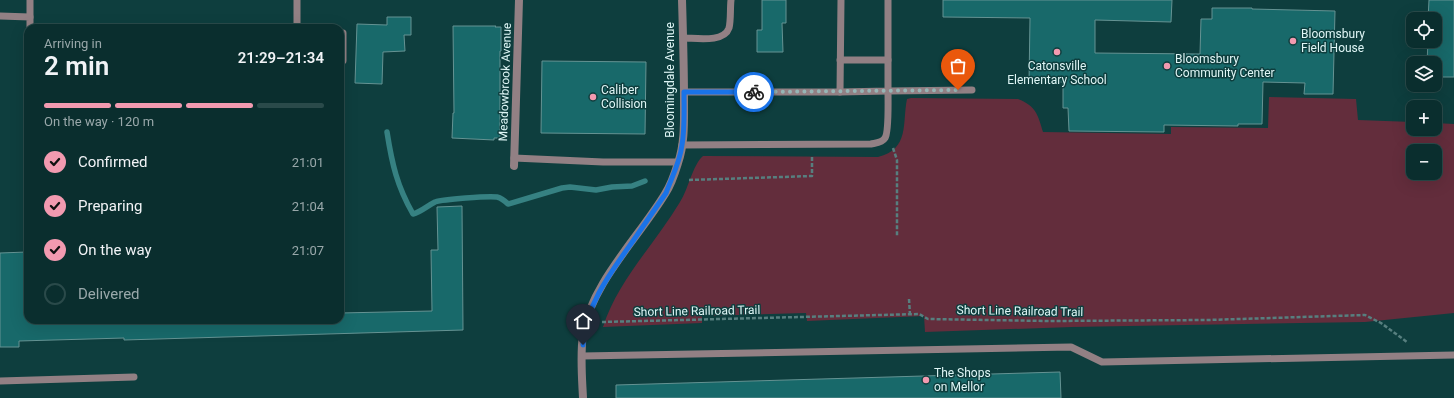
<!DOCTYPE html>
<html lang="en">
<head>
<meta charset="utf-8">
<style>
  body { margin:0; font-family:Roboto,sans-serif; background:#183a3a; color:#f1f3f6; height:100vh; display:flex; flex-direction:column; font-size:15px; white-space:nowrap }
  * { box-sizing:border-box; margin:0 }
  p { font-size:13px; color:#99a8aa }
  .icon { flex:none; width:22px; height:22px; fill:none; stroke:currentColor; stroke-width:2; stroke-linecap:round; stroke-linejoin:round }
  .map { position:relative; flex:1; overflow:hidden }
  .panel { position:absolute; left:24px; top:24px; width:320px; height:300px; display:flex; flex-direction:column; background:#0a2e2e; border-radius:12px; box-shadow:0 4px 16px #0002,0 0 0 1px #2a4a4a }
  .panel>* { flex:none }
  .controls { position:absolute; left:1406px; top:12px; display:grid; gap:8px }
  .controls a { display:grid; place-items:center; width:36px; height:36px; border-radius:8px; background:#0a2e2e; box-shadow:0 4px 16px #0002,0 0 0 1px #2a4a4a; font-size:20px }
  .pin { position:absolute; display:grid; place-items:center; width:34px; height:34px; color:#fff; margin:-41px -17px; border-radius:50% 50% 50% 0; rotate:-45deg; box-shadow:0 0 4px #0007 }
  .pin .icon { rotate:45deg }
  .courier { position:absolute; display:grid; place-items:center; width:40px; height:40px; margin:-20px; border:3px solid #1a73e8; border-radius:50%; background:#fff; color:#222; box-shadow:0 1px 5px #0007 }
  .overview em { font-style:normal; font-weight:600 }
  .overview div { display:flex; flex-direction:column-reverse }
  .overview { display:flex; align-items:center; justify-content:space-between; height:68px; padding:0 20px }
  h1 { font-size:26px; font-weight:600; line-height:30px }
  .bar { display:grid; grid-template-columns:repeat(4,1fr); gap:6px 4px; align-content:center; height:48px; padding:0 20px }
  .bar i { height:5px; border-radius:3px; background:#2a4a4a }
  .bar .current { background:#f29ab0 }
  .bar p { grid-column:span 4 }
  ol { padding:0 20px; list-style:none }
  li { display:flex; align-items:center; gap:12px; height:44px }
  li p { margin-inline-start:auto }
  li .icon { padding:4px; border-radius:50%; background:#f29ab0; color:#111; stroke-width:4 }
  li:last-child { color:#99a8aa }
  li i { width:22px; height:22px; border:2px solid #2a4a4a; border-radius:50% }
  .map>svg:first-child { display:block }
  .green { fill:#632d3c; fill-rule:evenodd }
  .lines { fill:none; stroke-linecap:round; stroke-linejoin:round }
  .stream { stroke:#368182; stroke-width:5.5 }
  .building { fill:#18696a; stroke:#659393 }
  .path { stroke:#577f7f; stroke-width:2.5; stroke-dasharray:4 2; stroke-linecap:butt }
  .service { stroke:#928084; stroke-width:7 }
  .minor { stroke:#928084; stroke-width:8 }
  .tertiary { stroke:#928084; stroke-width:8 }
  .done { stroke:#96b6b6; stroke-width:4; stroke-dasharray:0 7.2 }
  .route { stroke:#1a73e8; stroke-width:5 }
  .poi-dot { fill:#f29ab0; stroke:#0e3e3e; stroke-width:1.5 }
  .labels { text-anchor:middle; stroke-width:3; stroke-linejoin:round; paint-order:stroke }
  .poi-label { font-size:12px; fill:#dff6f6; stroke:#0e3e3e; text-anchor:start }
  .street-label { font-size:12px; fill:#dff6f6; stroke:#0e3e3e }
</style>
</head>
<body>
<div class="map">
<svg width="1454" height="398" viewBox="0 0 1454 398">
  <rect width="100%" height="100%" fill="#0e3e3e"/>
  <path class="green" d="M 1269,97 L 1356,99 L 1358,120 L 1413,122 L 1413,129 L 1435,129 L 1435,123 L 1454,124 L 1454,313 L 1365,322 L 1072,327 L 925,332 L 924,316 L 807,321 L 806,313 L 702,316 L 702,323 L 603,327 C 618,280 655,244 680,202 C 688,190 693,164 703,156 L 878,157 C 910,149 902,123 907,99 L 911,98 L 1018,99 C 1036,106 1038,115 1043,132 L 1171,134 L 1171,127 L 1268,128 ZM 1413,151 L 1435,151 L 1435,173 L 1413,173 Z"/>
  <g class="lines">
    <path class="stream" d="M 387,132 C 392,164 397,186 413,214 C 421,212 427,206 435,202 C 444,199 487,196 497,197 C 501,198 505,201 508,204 L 562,188 L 570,187 L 596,190 L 612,187 L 632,186 L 645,181"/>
  </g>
  <g class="building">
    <path d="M 762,0 L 786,0 L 786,23 L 782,23 L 783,52 L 757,52 L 757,30 L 762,30 Z"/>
    <path d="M 943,0 L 1172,0 L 1171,22 L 1095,20 L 1095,53 L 1200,54 L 1201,19 L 1212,19 L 1212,8 L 1252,8 L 1252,9 L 1335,11 L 1333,94 L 1304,94 L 1305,83 L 1263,82 L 1262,124 L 1238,124 L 1238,126 L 1164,125 L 1164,132 L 1069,131 L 1068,108 L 1063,108 L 1063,82 L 1029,82 L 1030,18 L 943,17 Z"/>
    <path d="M 1429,0 L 1454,0 L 1454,77 L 1435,77 L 1435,63 L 1427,63 L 1428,41 L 1435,41 L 1435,19 L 1428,19 Z"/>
    <path d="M 387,17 L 411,17 L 411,35 L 404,35 L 405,51 L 383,52 L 382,84 L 355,83 L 357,24 L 387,25 Z"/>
    <path d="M 453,26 L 496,26 L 495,27 L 501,27 L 501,51 L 500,51 L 500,138 L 494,138 L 494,140 L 452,138 L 453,113 L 454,113 Z"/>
    <path d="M 542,61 L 646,62 L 645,134 L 541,133 Z"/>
    <path d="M 462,206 L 463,330 L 124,340 L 124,338 L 19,341 L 19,347 L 0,347 L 0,253 L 27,252 L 28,320 L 340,320 L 340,313 L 432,311 L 431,250 L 438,250 L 437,207 Z"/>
    <path d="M 1060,372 L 1061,398 L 616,398 L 616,385 Z"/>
  </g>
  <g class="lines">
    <g class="path">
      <path d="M 893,148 L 897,160 L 897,236"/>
      <path d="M 689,180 L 812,176 L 812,157"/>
      <path d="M 909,299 L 910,315"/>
      <path d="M 602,322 L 919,314 L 928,319 L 1049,321 L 1208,320 L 1365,315 L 1381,323 L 1407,342"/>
    </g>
    <g class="service">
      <path d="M 0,16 L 30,17 L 30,28"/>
      <path d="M 30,17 L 30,0"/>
      <path d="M 297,28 L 297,0"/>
      <path d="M 683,38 C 696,38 724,43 729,28 C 731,21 730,8 731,0"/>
      <path d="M 840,60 L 888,60"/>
      <path d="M 340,63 L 343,61 L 343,33"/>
      <path d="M 684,92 L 840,92 L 841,0"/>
      <path d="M 840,92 L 888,91 L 888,0"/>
      <path d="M 682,145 L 871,144 C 875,143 882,143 885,138 C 889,132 888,100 888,91 L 972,90"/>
      <path d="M 514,158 L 603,162 L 678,162"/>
      <path d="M 582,356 L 1071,347 L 1102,362 L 1454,355"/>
      <path d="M 0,381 L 134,377"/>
    </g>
    <path class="minor" d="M 514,166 L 519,0"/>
    <path class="tertiary" d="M 583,398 C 582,377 580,355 583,334 C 591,284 639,237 665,194 C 671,185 675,173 678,163 C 685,143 684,121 684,100 C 684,67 683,33 682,0"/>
  </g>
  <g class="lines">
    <path class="done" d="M 754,92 L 958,90"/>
    <path class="route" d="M 583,345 C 585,306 611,272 633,241 C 644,225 655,209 666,193 C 672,177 680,162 682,145 C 685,128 684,110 684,92 L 754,92"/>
  </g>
  <g class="poi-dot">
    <circle cx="1293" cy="41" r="4"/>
    <circle cx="1057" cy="52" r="4"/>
    <circle cx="1167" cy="66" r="4"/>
    <circle cx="593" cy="97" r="4"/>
    <circle cx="926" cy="380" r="4"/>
  </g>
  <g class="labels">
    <g class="poi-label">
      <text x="1301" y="38">Bloomsbury<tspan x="1301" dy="14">Field House</tspan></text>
      <text x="1175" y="63">Bloomsbury<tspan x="1175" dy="14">Community Center</tspan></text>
      <text x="1057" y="70" text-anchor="middle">Catonsville<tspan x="1057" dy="14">Elementary School</tspan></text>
      <text x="601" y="94">Caliber<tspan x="601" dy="14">Collision</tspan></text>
      <text x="934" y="377">The Shops<tspan x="934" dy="14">on Mellor</tspan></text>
    </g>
    <g class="street-label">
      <text transform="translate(670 80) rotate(-90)" y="4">Bloomingdale Avenue</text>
      <text transform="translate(505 82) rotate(-88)" y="4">Meadowbrook Avenue</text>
      <text transform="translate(697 311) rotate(-1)" y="4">Short Line Railroad Trail</text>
      <text transform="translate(1020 311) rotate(1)" y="4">Short Line Railroad Trail</text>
    </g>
  </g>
</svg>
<div class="controls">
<a><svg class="icon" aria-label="locate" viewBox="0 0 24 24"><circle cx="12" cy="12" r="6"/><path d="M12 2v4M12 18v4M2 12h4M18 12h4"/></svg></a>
<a><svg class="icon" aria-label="layers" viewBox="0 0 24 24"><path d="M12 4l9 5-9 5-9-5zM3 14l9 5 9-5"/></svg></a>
<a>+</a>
<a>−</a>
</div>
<div class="pin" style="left:958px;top:90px;background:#ea580c"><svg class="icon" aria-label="bag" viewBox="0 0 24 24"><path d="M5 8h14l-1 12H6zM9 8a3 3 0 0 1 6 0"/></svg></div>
<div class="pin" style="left:583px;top:345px;background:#1f2937"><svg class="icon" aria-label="home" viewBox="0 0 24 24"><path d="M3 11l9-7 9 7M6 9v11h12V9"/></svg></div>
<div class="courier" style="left:754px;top:92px"><svg class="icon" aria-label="bike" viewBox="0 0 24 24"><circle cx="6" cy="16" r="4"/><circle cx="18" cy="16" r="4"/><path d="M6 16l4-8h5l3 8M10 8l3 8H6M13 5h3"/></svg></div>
<section class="panel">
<div class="overview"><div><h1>2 min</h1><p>Arriving in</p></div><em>21:29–21:34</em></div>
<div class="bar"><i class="current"></i><i class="current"></i><i class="current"></i><i></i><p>On the way · 120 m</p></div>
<ol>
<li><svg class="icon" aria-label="check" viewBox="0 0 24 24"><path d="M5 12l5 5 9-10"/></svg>Confirmed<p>21:01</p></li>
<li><svg class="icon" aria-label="check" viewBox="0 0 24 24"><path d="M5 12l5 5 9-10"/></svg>Preparing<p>21:04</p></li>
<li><svg class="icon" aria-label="check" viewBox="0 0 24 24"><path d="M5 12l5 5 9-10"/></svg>On the way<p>21:07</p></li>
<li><i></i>Delivered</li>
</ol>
</section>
</div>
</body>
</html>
